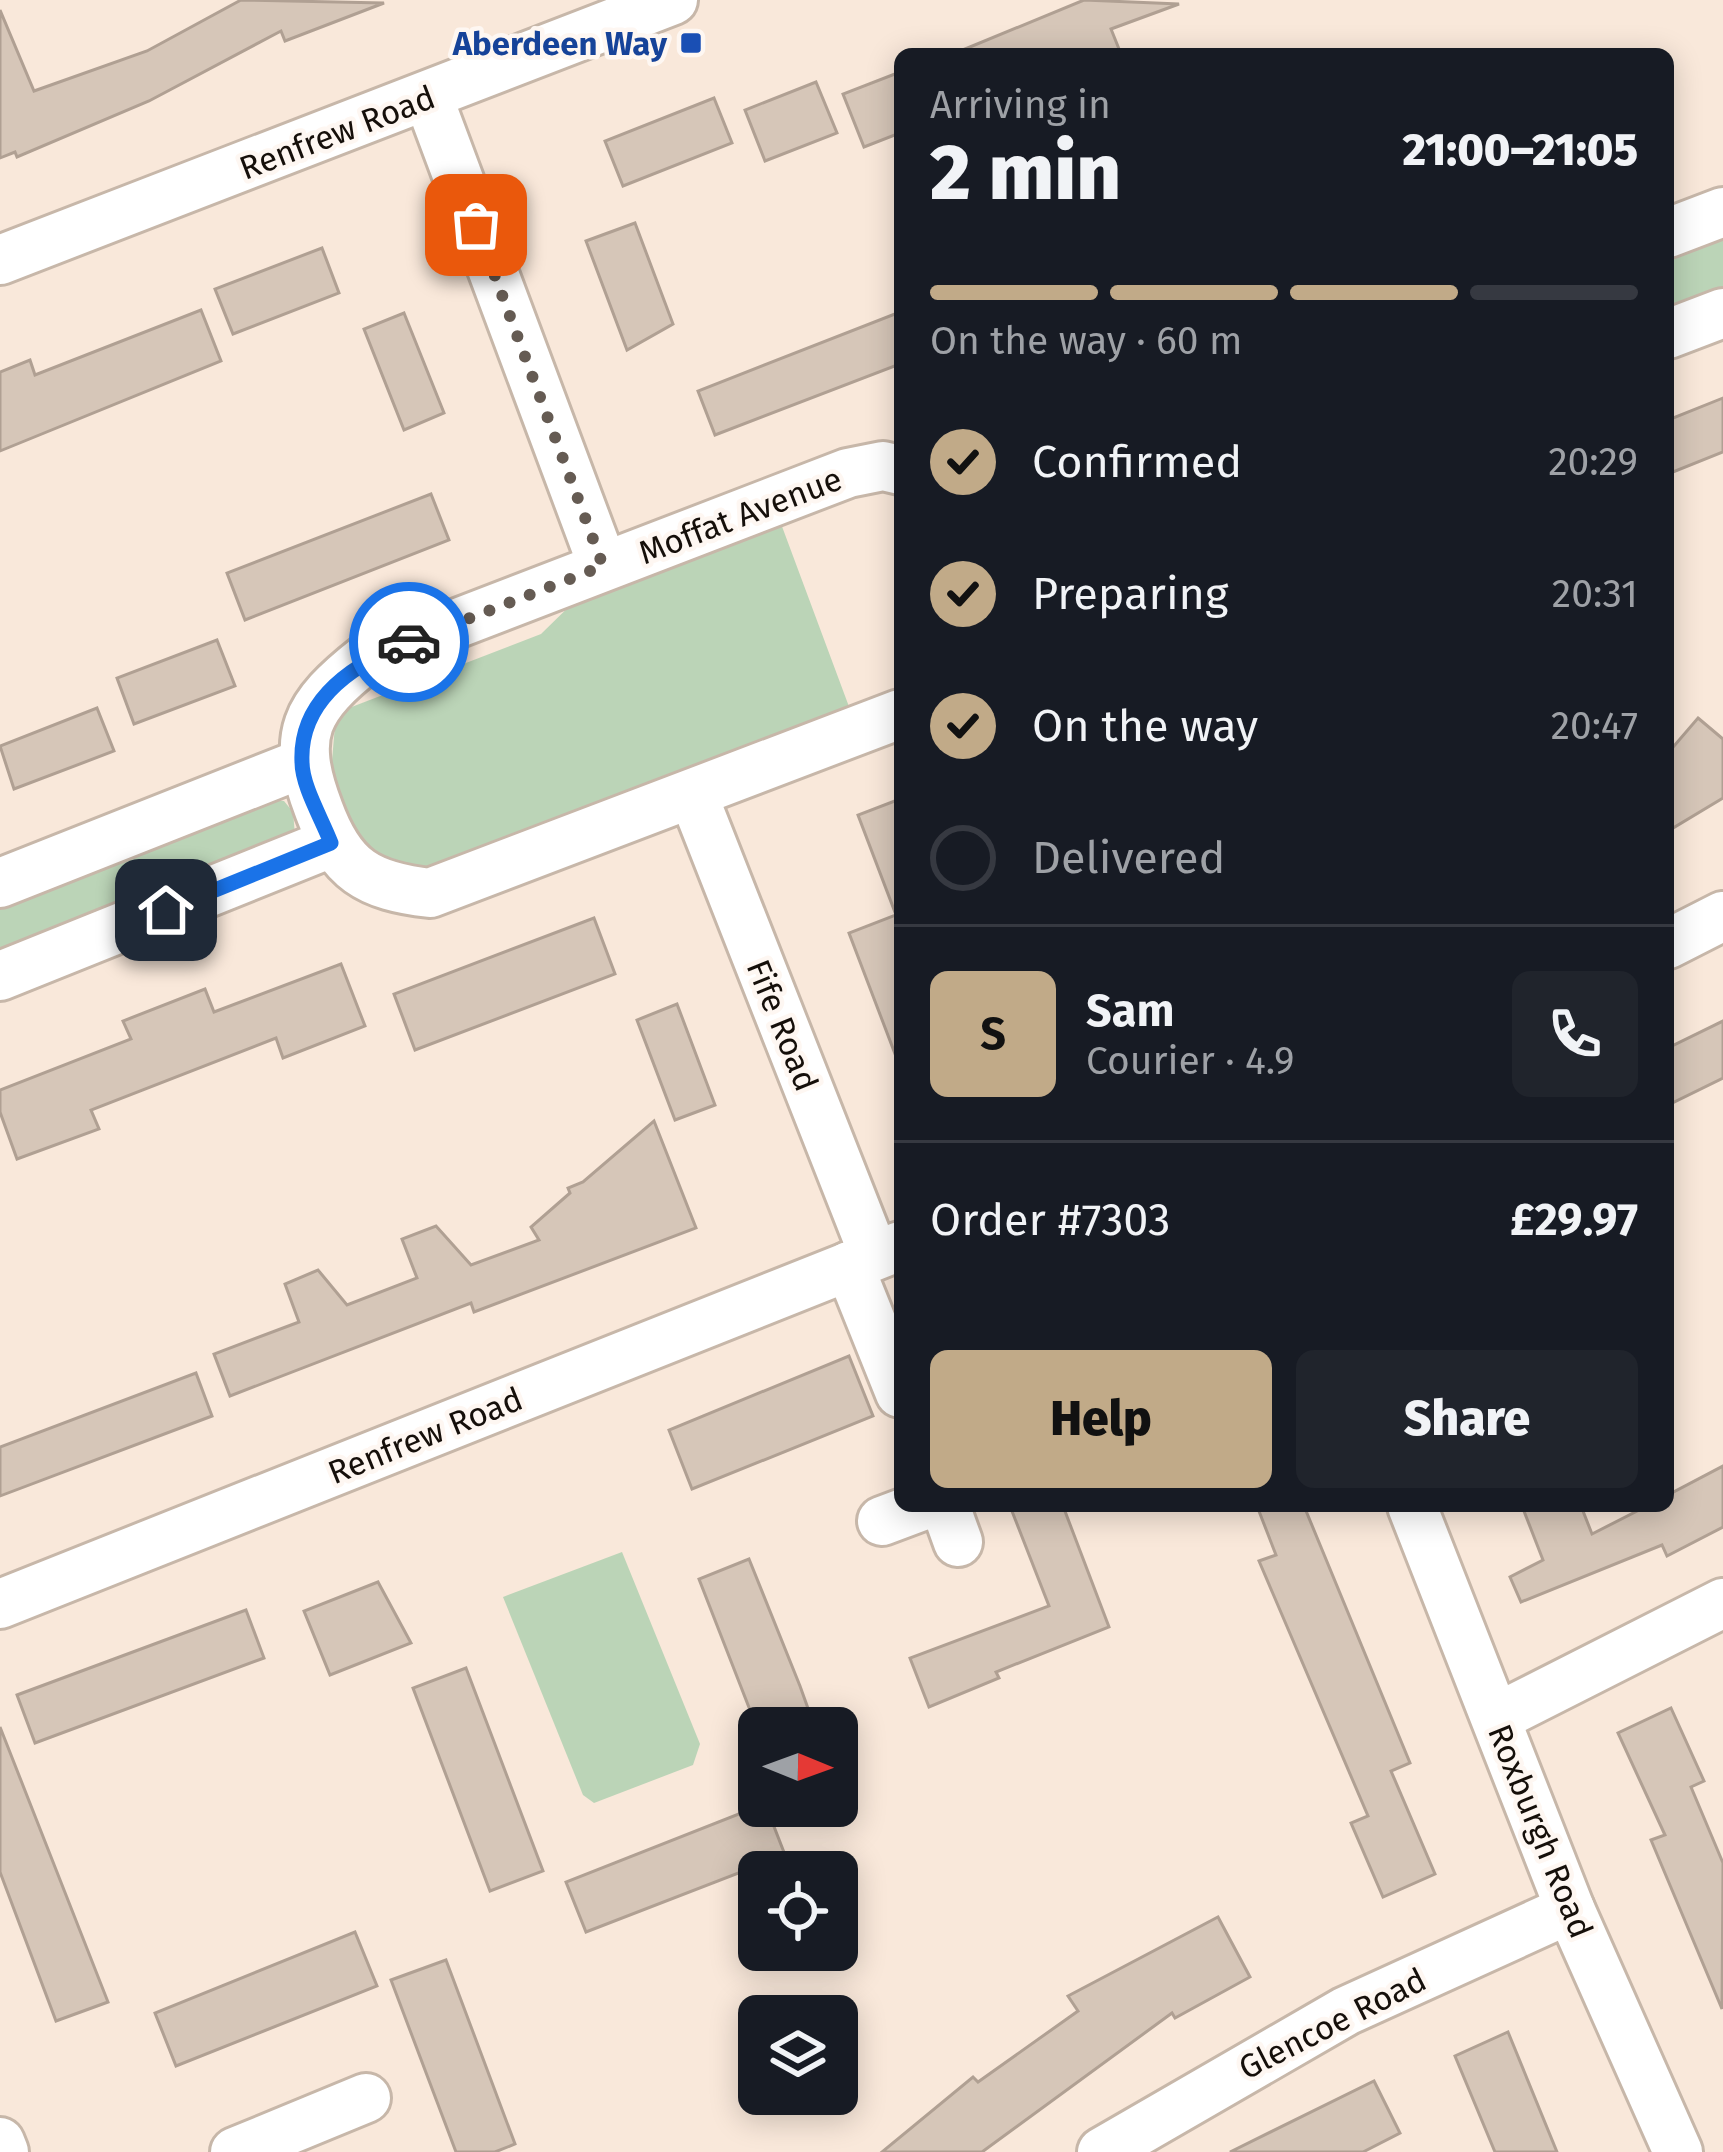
<!DOCTYPE html>
<html lang="en">
<head>
<meta charset="utf-8">
<style>
  body { margin:0; font-family:"Fira Sans",sans-serif; background:#20242c; color:#f1f3f6; height:100vh; display:flex; flex-direction:column; font-size:45px; white-space:nowrap }
  * { box-sizing:border-box; margin:0 }
  p { font-size:39px; color:#9ea1a6 }
  .icon { flex:none; width:66px; height:66px; fill:none; stroke:currentColor; stroke-width:2; stroke-linecap:round; stroke-linejoin:round }
  .map { position:relative; flex:1; overflow:hidden }
  .side { position:absolute; left:894px; top:48px; width:780px; height:1464px; display:flex; flex-direction:column; background:#171b24; border-radius:18px; box-shadow:0 6px 30px #0003 }
  .side>* { flex:none }
  .needle { width:78px; rotate:91deg }
  .controls { position:absolute; left:738px; top:1707px; display:grid; gap:24px }
  .controls a { display:grid; place-items:center; width:120px; height:120px; border-radius:18px; background:#171b24; box-shadow:0 6px 30px #0003; font-size:60px }
  .pin { position:absolute; display:grid; place-items:center; width:102px; height:102px; color:#fff; margin:-51px; border-radius:24px; box-shadow:0 6px 18px #0006 }
  .courier { position:absolute; display:grid; place-items:center; width:120px; height:120px; margin:-60px; border:9px solid #1a73e8; border-radius:50%; background:#fff; color:#222; box-shadow:0 3px 15px #0007 }
  .overview em { font-style:normal; font-weight:800 }
  .overview div { display:flex; flex-direction:column-reverse }
  .overview { display:flex; align-items:center; justify-content:space-between; height:204px; padding:0 36px }
  h1 { font-size:78px; font-weight:800; line-height:90px }
  .bar { display:grid; grid-template-columns:repeat(4,1fr); gap:18px 12px; align-content:center; height:144px; padding:0 36px }
  .bar i { height:15px; border-radius:9px; background:#363941 }
  .bar .current { background:#c1aa88 }
  .bar p { grid-column:span 4 }
  .line { display:flex; align-items:center; gap:30px; padding:0 36px; border-top:3px solid #363941 }
  .line div { flex:1 }
  .round { display:grid; place-items:center; flex:none; width:126px; height:126px; border-radius:18px; background:#20242c }
  ol { padding:0 36px; list-style:none }
  li { display:flex; align-items:center; gap:36px; height:132px }
  li p { margin-inline-start:auto }
  li .icon { padding:12px; border-radius:50%; background:#c1aa88; color:#111; stroke-width:4 }
  li:last-child { color:#9ea1a6 }
  li i { width:66px; height:66px; border:6px solid #363941; border-radius:50% }
  .action { display:flex; gap:24px; margin-top:auto; padding:24px 36px }
  .action a { flex:1; height:138px; border-radius:18px; background:#c1aa88; color:#111; font-size:48px; font-weight:800; line-height:138px; text-align:center }
  .action a+a { background:#20242c; color:#f1f3f6 }
  .map>svg:first-child { display:block }
  .green { fill:#bbd4b7 }
  .building { fill:#d6c6b8; stroke:#b0a093; stroke-width:3 }
  .lines { fill:none; stroke-linecap:round; stroke-linejoin:round }
  .street-casing { stroke:#c7b7a9; stroke-width:54 }
  .street { stroke:#fff; stroke-width:48 }
  .done { stroke:#655b53; stroke-width:12; stroke-dasharray:0 21.6 }
  .route { stroke:#1a73e8; stroke-width:15 }
  .transit-dot { fill:#1a4fb4; stroke:#fef7f2; stroke-width:4.5 }
  .labels { text-anchor:middle; stroke-width:9; stroke-linejoin:round; paint-order:stroke }
  .transit-label { font-size:33px; font-weight:bold; fill:#164399; stroke:#fef7f2; text-anchor:end }
  .street-label { font-size:33px; fill:#150f0a; stroke:#fef7f2 }
</style>
</head>
<body>
<div class="map">
<svg width="1723" height="2152" viewBox="0 0 1723 2152">
  <rect width="100%" height="100%" fill="#f9e8da"/>
  <g class="green">
    <path d="M 1723,235 L 1723,291 L 1668,312 L 1668,257 Z"/>
    <path d="M 777,513 L 851,712 L 436,878 L 366,855 L 331,773 L 336,713 L 541,634 L 586,590 Z"/>
    <path d="M 271,800 L 284,801 L 293,812 L 295,835 L 0,956 L 0,905 Z"/>
    <path d="M 622,1552 L 700,1744 L 693,1765 L 594,1803 L 583,1795 L 503,1597 Z"/>
  </g>
  <g class="building">
    <path d="M 241,0 L 384,3 L 285,41 L 281,31 L 149,101 L 17,157 L 15,152 L 0,158 L 0,10 L 34,91 L 147,51 Z"/>
    <path d="M 1084,0 L 1179,4 L 1111,29 L 1121,54 L 953,54 Z"/>
    <path d="M 900,72 L 900,133 L 864,147 L 843,94 Z"/>
    <path d="M 816,82 L 837,133 L 765,161 L 745,110 Z"/>
    <path d="M 714,98 L 732,143 L 623,186 L 605,141 Z"/>
    <path d="M 635,223 L 673,324 L 627,350 L 586,241 Z"/>
    <path d="M 322,248 L 339,293 L 233,334 L 215,289 Z"/>
    <path d="M 201,310 L 221,361 L 0,451 L 0,372 L 30,360 L 35,375 Z"/>
    <path d="M 900,312 L 900,364 L 715,435 L 698,391 Z"/>
    <path d="M 404,313 L 444,413 L 404,430 L 364,329 Z"/>
    <path d="M 1723,398 L 1723,452 L 1668,474 L 1668,420 Z"/>
    <path d="M 431,494 L 449,540 L 245,620 L 227,573 Z"/>
    <path d="M 217,640 L 235,686 L 134,724 L 117,678 Z"/>
    <path d="M 97,708 L 114,751 L 14,789 L 0,746 Z"/>
    <path d="M 1698,718 L 1723,739 L 1723,798 L 1668,831 L 1668,753 Z"/>
    <path d="M 900,799 L 900,1058 L 897,1059 L 849,933 L 896,915 L 858,815 Z"/>
    <path d="M 594,918 L 615,974 L 415,1050 L 394,994 Z"/>
    <path d="M 341,964 L 365,1026 L 283,1058 L 276,1038 L 91,1110 L 99,1129 L 17,1159 L 0,1112 L 0,1090 L 131,1039 L 123,1021 L 205,989 L 214,1012 Z"/>
    <path d="M 677,1004 L 715,1105 L 675,1120 L 637,1020 Z"/>
    <path d="M 1723,1021 L 1723,1078 L 1668,1105 L 1668,1048 Z"/>
    <path d="M 654,1121 L 696,1228 L 474,1312 L 471,1303 L 230,1396 L 214,1354 L 299,1322 L 285,1284 L 318,1270 L 347,1305 L 417,1278 L 402,1239 L 436,1226 L 471,1265 L 539,1240 L 531,1227 L 570,1193 L 568,1188 L 583,1182 Z"/>
    <path d="M 849,1356 L 873,1416 L 692,1489 L 669,1430 Z"/>
    <path d="M 196,1373 L 212,1416 L 0,1496 L 0,1447 Z"/>
    <path d="M 1723,1466 L 1723,1527 L 1667,1556 L 1662,1545 L 1521,1602 L 1510,1577 L 1543,1560 L 1522,1506 L 1581,1506 L 1592,1534 L 1647,1506 L 1668,1506 L 1668,1495 Z"/>
    <path d="M 1010,1506 L 1063,1506 L 1109,1627 L 996,1672 L 999,1678 L 929,1707 L 910,1658 L 1049,1606 Z"/>
    <path d="M 1257,1506 L 1304,1506 L 1410,1763 L 1391,1771 L 1435,1874 L 1383,1897 L 1351,1823 L 1368,1816 L 1259,1561 L 1276,1555 Z"/>
    <path d="M 749,1559 L 800,1686 L 815,1728 L 757,1728 L 699,1579 Z"/>
    <path d="M 378,1582 L 411,1643 L 330,1675 L 304,1611 Z"/>
    <path d="M 246,1610 L 264,1658 L 35,1743 L 17,1695 Z"/>
    <path d="M 466,1668 L 543,1871 L 490,1891 L 413,1688 Z"/>
    <path d="M 1671,1708 L 1704,1781 L 1691,1787 L 1723,1863 L 1722,2009 L 1651,1840 L 1665,1835 L 1618,1733 Z"/>
    <path d="M 0,1727 L 108,2002 L 56,2021 L 0,1872 Z"/>
    <path d="M 759,1806 L 766,1806 L 785,1855 L 586,1932 L 566,1882 Z"/>
    <path d="M 1218,1917 L 1250,1977 L 1175,2018 L 1172,2013 L 982,2152 L 882,2152 L 973,2077 L 978,2082 L 1078,2011 L 1068,1996 Z"/>
    <path d="M 355,1932 L 377,1986 L 176,2066 L 155,2013 Z"/>
    <path d="M 446,1960 L 515,2144 L 495,2152 L 456,2152 L 391,1980 Z"/>
    <path d="M 1508,2032 L 1557,2152 L 1495,2152 L 1455,2056 Z"/>
    <path d="M 1374,2081 L 1400,2133 L 1363,2152 L 1230,2152 Z"/>
  </g>
  <g class="lines">
    <g class="street-casing">
      <g id="street">
        <path d="M 428,97 L 603,566"/>
        <path d="M 1668,233 L 1723,212"/>
        <path d="M 0,260 L 673,0"/>
        <path d="M 1668,334 L 1723,313"/>
        <path d="M 900,470 L 883,466 L 848,473 L 367,658 C 305,707 290,734 319,810 C 341,870 368,886 430,893 L 900,714"/>
        <path d="M 693,795 L 874,1255"/>
        <path d="M 0,883 L 301,764"/>
        <path d="M 1668,944 L 1723,916"/>
        <path d="M 0,976 L 331,843"/>
        <path d="M 849,1266 L 900,1393"/>
        <path d="M 945,1506 L 958,1542"/>
        <path d="M 1412,1506 L 1570,1909 L 1678,2152"/>
        <path d="M 882,1521 L 922,1506"/>
        <path d="M 0,1604 L 900,1246"/>
        <path d="M 1496,1718 L 1723,1603"/>
        <path d="M 0,2142 L 4,2152"/>
        <path d="M 235,2152 L 366,2098"/>
        <path d="M 1102,2152 L 1346,2011 L 1570,1909"/>
      </g>
    </g>
    <use href="#street" class="street"/>
  </g>
  <g class="lines">
    <path class="done" d="M 409,642 L 603,566 L 476,225"/>
    <path class="route" d="M 166,910 L 331,843 C 322,819 302,786 302,762 C 299,697 358,662 409,642"/>
  </g>
  <rect class="transit-dot" x="679" y="31" width="24" height="24" rx="6"/>
  <g class="labels">
    <g class="transit-label">
      <text x="667" y="55">Aberdeen Way</text>
    </g>
    <g class="street-label">
      <text transform="translate(337 132) rotate(-21)" y="12">Renfrew Road</text>
      <text transform="translate(740 515) rotate(-21)" y="12">Moffat Avenue</text>
      <text transform="translate(783 1025) rotate(68)" y="12">Fife Road</text>
      <text transform="translate(425 1435) rotate(-22)" y="12">Renfrew Road</text>
      <text transform="translate(1541 1831) rotate(68)" y="12">Roxburgh Road</text>
      <text transform="translate(1332 2023) rotate(-27)" y="12">Glencoe Road</text>
    </g>
  </g>
</svg>
<div class="controls">
<a><svg class="needle" viewBox="-14 -14 28 28"><path d="M0-13l5 13h-10z" fill="#e53935"/><path d="M0 13l5-13h-10z" fill="#9ea1a6"/></svg></a>
<a><svg class="icon" aria-label="locate" viewBox="0 0 24 24"><circle cx="12" cy="12" r="6"/><path d="M12 2v4M12 18v4M2 12h4M18 12h4"/></svg></a>
<a><svg class="icon" aria-label="layers" viewBox="0 0 24 24"><path d="M12 4l9 5-9 5-9-5zM3 14l9 5 9-5"/></svg></a>
</div>
<div class="pin" style="left:476px;top:225px;background:#ea580c"><svg class="icon" aria-label="bag" viewBox="0 0 24 24"><path d="M5 8h14l-1 12H6zM9 8a3 3 0 0 1 6 0"/></svg></div>
<div class="pin" style="left:166px;top:910px;background:#1f2937"><svg class="icon" aria-label="home" viewBox="0 0 24 24"><path d="M3 11l9-7 9 7M6 9v11h12V9"/></svg></div>
<div class="courier" style="left:409px;top:642px"><svg class="icon" aria-label="car" viewBox="0 0 24 24"><path d="M5 17H2v-5l4-1 3-4h7l3 4 3 1v5h-3M9 17h6M6 11h13"/><circle cx="7" cy="17" r="2"/><circle cx="17" cy="17" r="2"/></svg></div>
<section class="side">
<div class="overview"><div><h1>2 min</h1><p>Arriving in</p></div><em>21:00–21:05</em></div>
<div class="bar"><i class="current"></i><i class="current"></i><i class="current"></i><i></i><p>On the way · 60 m</p></div>
<ol>
<li><svg class="icon" aria-label="check" viewBox="0 0 24 24"><path d="M5 12l5 5 9-10"/></svg>Confirmed<p>20:29</p></li>
<li><svg class="icon" aria-label="check" viewBox="0 0 24 24"><path d="M5 12l5 5 9-10"/></svg>Preparing<p>20:31</p></li>
<li><svg class="icon" aria-label="check" viewBox="0 0 24 24"><path d="M5 12l5 5 9-10"/></svg>On the way<p>20:47</p></li>
<li><i></i>Delivered</li>
</ol>
<div class="line" style="height:216px"><b class="round" style="background:#c1aa88;color:#111">S</b><div><b>Sam</b><p>Courier · 4.9</p></div><a class="round"><svg class="icon" aria-label="phone" viewBox="0 0 24 24"><path d="M5 4h4l2 5-3 2q2 4 5 5l2-3 5 2v4C11 20 4 13 5 4z"/></svg></a></div>
<div class="line" style="height:156px"><div>Order #7303</div><b>£29.97</b></div>
<div class="action"><a>Help</a><a>Share</a></div>
</section>
</div>
</body>
</html>
